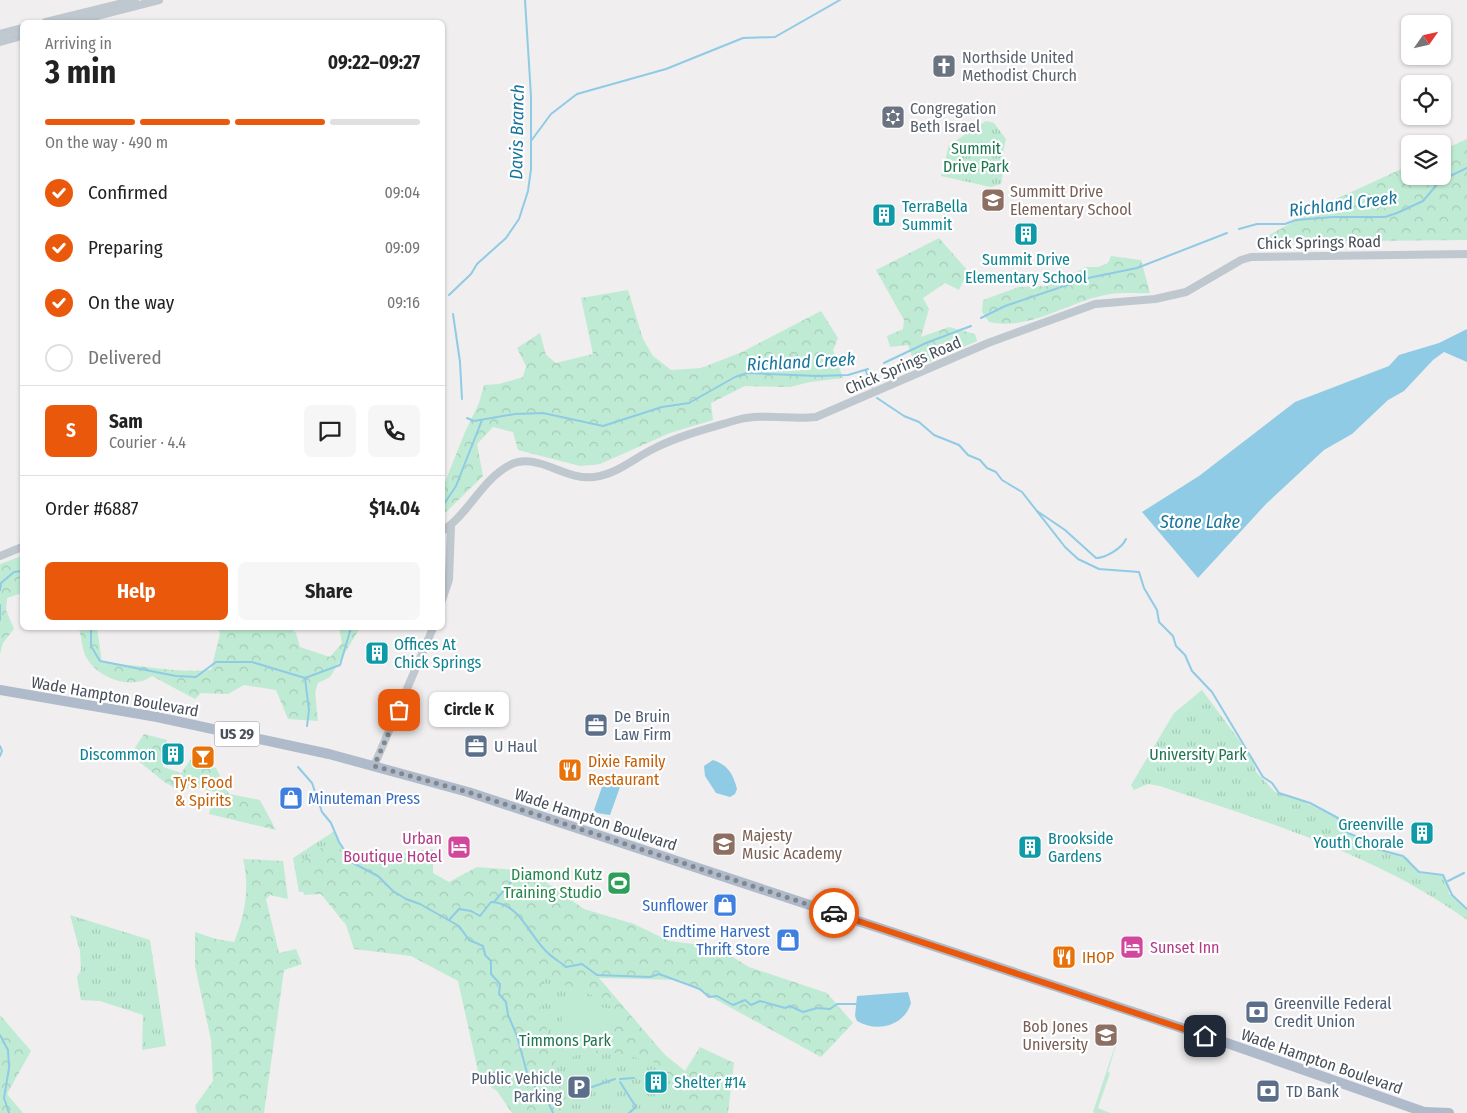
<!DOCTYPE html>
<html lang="en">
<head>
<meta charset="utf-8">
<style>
  body { margin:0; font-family:"Fira Sans Condensed",sans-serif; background:#f6f6f6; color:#222; height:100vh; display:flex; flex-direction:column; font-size:19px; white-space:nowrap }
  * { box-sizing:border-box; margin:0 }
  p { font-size:16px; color:#767676 }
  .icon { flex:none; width:28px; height:28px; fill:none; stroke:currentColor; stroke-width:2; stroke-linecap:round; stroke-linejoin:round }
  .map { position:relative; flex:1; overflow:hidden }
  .side { position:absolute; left:20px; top:20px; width:425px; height:610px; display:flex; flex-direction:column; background:#fff; border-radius:8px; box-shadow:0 1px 4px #0004 }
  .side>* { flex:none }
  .needle { width:32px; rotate:56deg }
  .buttons { position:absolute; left:1401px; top:15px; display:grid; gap:10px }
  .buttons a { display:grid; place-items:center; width:50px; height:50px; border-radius:8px; background:#fff; box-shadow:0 1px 4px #0004; font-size:25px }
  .pin { position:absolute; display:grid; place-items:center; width:42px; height:42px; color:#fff; margin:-21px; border-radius:10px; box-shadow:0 2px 8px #0006 }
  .courier { position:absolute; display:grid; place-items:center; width:50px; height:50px; margin:-25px; border:4px solid #ea580c; border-radius:50%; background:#fff; color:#222; box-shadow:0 1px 6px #0007 }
  .bubble { position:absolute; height:35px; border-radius:8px; background:#fff; box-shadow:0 1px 4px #0004; font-size:16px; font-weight:700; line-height:35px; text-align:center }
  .headline em { font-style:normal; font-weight:700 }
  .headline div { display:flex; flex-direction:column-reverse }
  .headline { display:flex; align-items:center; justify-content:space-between; height:85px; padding:0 25px }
  h1 { font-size:32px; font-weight:700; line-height:38px }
  .bar { display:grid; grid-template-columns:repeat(4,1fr); gap:8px 5px; align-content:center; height:60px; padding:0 25px }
  .bar i { height:6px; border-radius:4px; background:#e0e0e0 }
  .bar .on { background:#ea580c }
  .bar p { grid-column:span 4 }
  .line { display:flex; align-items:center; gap:12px; padding:0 25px; border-top:1px solid #e0e0e0 }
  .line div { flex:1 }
  .round { display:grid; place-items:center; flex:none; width:52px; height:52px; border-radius:8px; background:#f6f6f6 }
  ol { padding:0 25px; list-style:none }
  li { display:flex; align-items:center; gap:15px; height:55px }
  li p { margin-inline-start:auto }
  li .icon { padding:5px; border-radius:50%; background:#ea580c; color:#fff; stroke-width:4 }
  li:last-child { color:#767676 }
  li i { width:28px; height:28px; border:2px solid #e0e0e0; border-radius:50% }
  .primary-button { display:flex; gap:10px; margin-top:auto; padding:10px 25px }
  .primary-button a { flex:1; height:58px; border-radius:8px; background:#ea580c; color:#fff; font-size:20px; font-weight:700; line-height:58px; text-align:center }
  .primary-button a+a { background:#f6f6f6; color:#222 }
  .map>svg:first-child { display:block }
  .grass { fill:url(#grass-tufts) }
  .forest { fill:url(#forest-crowns) }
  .garden { fill:#bfebd4 }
  .water { fill:#8fcbe5 }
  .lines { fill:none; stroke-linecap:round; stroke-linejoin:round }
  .stream { stroke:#8fcbe5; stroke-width:2 }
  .tertiary { stroke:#bfc7cf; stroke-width:8 }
  .primary { stroke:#afbbcb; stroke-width:10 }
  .done { stroke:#82878e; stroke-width:5; stroke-dasharray:0 9 }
  .route { stroke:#ea580c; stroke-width:6 }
  .labels { text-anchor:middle; stroke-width:4.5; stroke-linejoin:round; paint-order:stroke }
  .shield { fill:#fff; stroke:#7e848c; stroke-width:1 }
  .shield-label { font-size:15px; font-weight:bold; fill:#474f5a }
  .worship-label { font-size:16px; fill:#5b616d; stroke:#fff; text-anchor:start }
  .park-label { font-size:16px; fill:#1e7551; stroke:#fff }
  .education-label { font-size:16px; fill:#785e54; stroke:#fff; text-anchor:start }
  .culture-label { font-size:16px; fill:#0d838f; stroke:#fff; text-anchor:start }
  .street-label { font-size:16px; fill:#474f5a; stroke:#fff }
  .service-label { font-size:16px; fill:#4e5e75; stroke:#fff; text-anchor:start }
  .food-label { font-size:16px; fill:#c56008; stroke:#fff; text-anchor:start }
  .shop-label { font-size:16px; fill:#366cbe; stroke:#fff; text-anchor:end }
  .hotel-label { font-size:16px; fill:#b23c85; stroke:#fff; text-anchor:end }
  .leisure-label { font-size:16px; fill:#27864d; stroke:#fff; text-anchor:end }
  .water-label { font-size:18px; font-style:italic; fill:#17759d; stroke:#fff }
</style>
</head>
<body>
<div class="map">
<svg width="1467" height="1113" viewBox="0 0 1467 1113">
  <defs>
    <pattern id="grass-tufts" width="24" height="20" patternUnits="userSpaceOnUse" patternTransform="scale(1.25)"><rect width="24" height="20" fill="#bfebd4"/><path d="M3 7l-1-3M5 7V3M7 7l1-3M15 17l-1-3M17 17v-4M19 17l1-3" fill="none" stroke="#a6cbb8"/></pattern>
    <pattern id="forest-crowns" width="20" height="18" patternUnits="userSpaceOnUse" patternTransform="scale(1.25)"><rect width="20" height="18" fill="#bfebd4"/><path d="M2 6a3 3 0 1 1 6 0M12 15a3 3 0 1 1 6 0" fill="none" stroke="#a6cbb8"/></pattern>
  </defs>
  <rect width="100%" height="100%" fill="#f0eeee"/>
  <g class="grass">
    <path d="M 986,121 L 994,123 L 1006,139 L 1000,165 L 1004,167 L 1001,184 L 991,187 L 941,176 L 949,145 Z"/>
    <path d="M 1202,690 L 1253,759 L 1256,772 L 1275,792 L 1302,801 L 1337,818 L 1351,835 L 1371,847 L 1408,858 L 1418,873 L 1442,876 L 1447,882 L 1449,894 L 1467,909 L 1467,920 C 1375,853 1266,822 1160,786 L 1148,784 L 1134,790 L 1131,785 L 1174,713 Z"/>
    <path d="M 333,832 L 350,862 L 550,922 L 715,1113 L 536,1113 L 481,996 L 360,889 L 299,892 L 293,858 Z"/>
    <path d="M 70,915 L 150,940 L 166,1046 L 142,1050 L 143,1015 L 100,1001 L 81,1000 L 77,977 L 81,970 L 80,951 Z"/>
  </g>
  <g class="forest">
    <path d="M 1467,139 L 1467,240 L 1256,242 L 1334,200 L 1410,165 L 1410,176 L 1442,176 L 1443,150 Z"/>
    <path d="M 939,238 L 968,271 L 959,290 L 945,283 L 923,298 L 929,309 L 921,337 L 949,327 L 975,334 L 977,341 L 916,368 L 908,345 L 890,347 L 887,336 L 903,329 L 904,320 L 876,270 Z"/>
    <path d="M 1111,256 L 1141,260 L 1150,293 C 1137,294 1123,292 1111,294 C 1069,300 1033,331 989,322 L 982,312 L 983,300 L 1019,287 L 1048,286 L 1086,267 L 1098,267 L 1108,263 Z"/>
    <path d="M 628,290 L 643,339 L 653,356 L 671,370 L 701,368 L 742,352 L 821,311 L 838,338 L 833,350 L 843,378 L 810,382 L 790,387 L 745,386 L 711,403 L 713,420 L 670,433 L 600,464 L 580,466 L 518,450 L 513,432 L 493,427 L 477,444 L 483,476 L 443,515 L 443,487 L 465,432 L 479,403 L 484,385 L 499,384 L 523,377 L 526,366 L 517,348 L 540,333 L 546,355 L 556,363 L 593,354 L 581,298 Z"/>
    <path d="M 22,556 L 22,593 L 7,598 L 6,610 L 14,629 L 3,643 L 0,654 L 0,564 Z"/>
    <path d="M 79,628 L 97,628 L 102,662 C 138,665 174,673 211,670 L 220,634 L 218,628 L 290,628 L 296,633 L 300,647 L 330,657 L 342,643 L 339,628 L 360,628 L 330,677 L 318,683 L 315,692 L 318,721 L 288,719 L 276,690 L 244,685 L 228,694 L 201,693 L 195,699 L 152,676 C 131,691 96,678 85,655 C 82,647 81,636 79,628 Z"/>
    <path d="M 144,734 L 167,740 L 163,767 L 181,773 L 191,759 L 198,764 L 216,768 L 229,794 L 260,800 L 276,830 L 209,814 L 215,792 L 195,787 L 178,790 L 163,781 L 136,759 L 135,748 Z"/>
    <path d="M 331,841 L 352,860 L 433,849 L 433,873 L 449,882 L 477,867 L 530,871 L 584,909 L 634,924 L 669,941 L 716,947 L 749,967 L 827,993 L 853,1023 L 821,1057 L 680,980 L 599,978 L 664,1054 L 685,1071 L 700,1047 L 734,1063 L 728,1113 L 676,1113 L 675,1088 L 656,1063 L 618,1053 L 595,1053 L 619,1012 L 597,997 L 545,978 L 537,995 L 570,1113 L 512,1113 L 497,1091 L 480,1080 L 458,981 L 411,956 L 354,949 L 346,925 L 321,894 L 304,895 L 298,864 Z"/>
    <path d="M 243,859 L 283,861 L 288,899 L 270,895 L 266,899 L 279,953 L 296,949 L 302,964 L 284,970 L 264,1113 L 197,1113 L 195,1106 L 213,1081 L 211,1040 L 195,966 L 195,932 L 216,939 L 234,942 C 245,916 250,886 243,859 Z"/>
    <path d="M 0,1015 L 31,1051 L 7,1094 L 23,1113 L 0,1113 Z"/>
  </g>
  <g class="garden">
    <path d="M 574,1003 L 613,1009 C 611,1039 592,1052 565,1059 L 561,1011 L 567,1004 Z"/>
    <path d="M 1119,1034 L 1108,1072 L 1110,1073 L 1098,1108 L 1110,1113 L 1095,1113 L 1093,1112 Z"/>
  </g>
  <g class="water">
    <path d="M 1467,329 L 1467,362 L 1444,352 L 1433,360 L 1404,391 L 1388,400 L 1352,434 L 1324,450 L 1266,504 L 1198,578 L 1142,512 L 1199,476 L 1295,402 L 1389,366 L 1399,355 L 1439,343 Z"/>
    <path d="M 713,760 C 728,765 733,774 737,789 L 735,794 L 730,797 L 716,793 L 705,776 L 704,766 Z"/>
    <path d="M 609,781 L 618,784 L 620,787 L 610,815 L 597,813 L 594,810 L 603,784 Z"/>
    <path d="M 908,992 L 911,1003 C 904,1026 877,1033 857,1021 L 855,1016 L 857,996 Z"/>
  </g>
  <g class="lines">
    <g class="stream">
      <path d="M 531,141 L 551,114 L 577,94 L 666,69 L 743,38 L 775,37 L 840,0"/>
      <path d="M 1239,229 L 1257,224 L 1285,224 L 1296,220 L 1333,217 L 1385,217 L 1397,213 L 1423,201 L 1440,181 L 1467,168"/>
      <path d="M 449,295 L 471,274 L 477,264 L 506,238 L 519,219 L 528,191 L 531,169 L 531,96 L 525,0"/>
      <path d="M 453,314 L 460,362 L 462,399"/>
      <path d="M 981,318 L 1005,306 L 1088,278 L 1137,268 L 1227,233"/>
      <path d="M 884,363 L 926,343 L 971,326"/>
      <path d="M 866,371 L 872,387"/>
      <path d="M 877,398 L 904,416 L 919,422 L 934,435 L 959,445 L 968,455 L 980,460 L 987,468 L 996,472 L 1002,480 L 1022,492 L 1065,547 L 1078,559 L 1099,569 L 1139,572 L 1144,588 L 1157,610 L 1159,622 L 1173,636 L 1176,646 L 1185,655 L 1192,671 L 1212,692 L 1263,777 L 1272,783 L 1279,793 L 1310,803 L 1338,818 L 1348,833 L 1360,838 L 1373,848 L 1403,856 L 1419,872 L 1443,875 L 1452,895 L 1467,909"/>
      <path d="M 467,418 L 474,421 L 515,414 L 543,413 L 603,426 L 662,407 L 689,403 L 735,377 L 747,373 L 818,376 L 848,375 L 868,369"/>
      <path d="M 442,507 L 456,486 L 482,420"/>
      <path d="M 1037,511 L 1065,530 L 1096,558 C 1106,558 1122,548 1126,539"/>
      <path d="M 0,590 L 1,583 L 14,572 L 22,571"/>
      <path d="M 0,605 L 0,620"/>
      <path d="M 91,628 L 91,646 L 100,661 L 176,676 L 196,677 L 216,662 L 252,662 L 305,678 L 340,665 L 351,628"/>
      <path d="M 305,678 L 309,710 L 307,726"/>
      <path d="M 0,746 L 2,751 L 0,756"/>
      <path d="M 298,767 L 312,783 L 322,812 L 331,823 L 339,842 L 353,863 L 378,876 L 393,891 L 406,899 L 420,904 L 459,926 L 469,940 L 483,946 L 485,955 L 491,961 L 491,974 L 500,984 L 499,994 L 506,1002 L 508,1015 L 517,1036 L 529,1080 L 549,1104 L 553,1113"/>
      <path d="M 1448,881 L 1464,873"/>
      <path d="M 494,902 L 511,882"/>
      <path d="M 449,920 L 459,909 L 471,911 L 480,916 L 491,902 C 519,903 528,933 545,950 C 551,957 559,961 566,967 L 582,964 L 597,975 L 650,977 L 659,974 L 700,989 L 709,997 L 717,996 L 733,1005 L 745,1000 L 751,1005 L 760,1001 L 785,1008 L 790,1006 L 803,1012 L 817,1008 L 830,1009 L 837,1004 L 856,1004"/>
      <path d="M 0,1035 L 8,1050 L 9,1068 L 4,1098 L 9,1113"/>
      <path d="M 620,1079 L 634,1078"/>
      <path d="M 620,1082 L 636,1107 L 629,1113"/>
      <path d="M 592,1087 L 615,1079"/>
    </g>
    <g class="tertiary">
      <path d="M 46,22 L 135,0"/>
      <path d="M 73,22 L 159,0"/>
      <path d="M 0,34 L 22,28"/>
      <path d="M 0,42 L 22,36"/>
      <path d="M 442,531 C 469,514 482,479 510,465 C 537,451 565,481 594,477 C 618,474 634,458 655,448 C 681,435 710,428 737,420 C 763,413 790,420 816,417 L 988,343 L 1095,304 L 1155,299 L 1186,292 L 1241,260 L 1251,257 L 1467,254"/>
      <path d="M 0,556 L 22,547"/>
      <path d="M 442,600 L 449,580 L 451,526"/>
      <path d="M 374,766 L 433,628"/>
    </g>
    <g class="primary">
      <path d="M 0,690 L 157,717 L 329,754 L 468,792 L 1221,1041 L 1427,1113"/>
      <path d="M 1425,1112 L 1449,1113"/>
    </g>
  </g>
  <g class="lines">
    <path class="done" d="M 399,710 L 374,766 L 468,792 L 834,913"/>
    <path class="route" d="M 834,913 L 1205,1036"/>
  </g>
  <defs>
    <g id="church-square" transform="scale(1.25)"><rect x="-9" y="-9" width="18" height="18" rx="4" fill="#6b7280" stroke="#fff"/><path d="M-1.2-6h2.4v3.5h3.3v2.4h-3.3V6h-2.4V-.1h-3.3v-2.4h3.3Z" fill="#fff"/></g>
    <g id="synagogue-square" transform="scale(1.25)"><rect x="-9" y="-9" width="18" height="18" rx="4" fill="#6b7280" stroke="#fff"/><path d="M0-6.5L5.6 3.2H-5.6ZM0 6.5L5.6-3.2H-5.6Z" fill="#fff"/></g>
    <g id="school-square" transform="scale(1.25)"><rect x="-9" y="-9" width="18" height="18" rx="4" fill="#8d6e63" stroke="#fff"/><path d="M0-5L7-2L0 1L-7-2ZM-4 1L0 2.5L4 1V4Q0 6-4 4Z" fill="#fff"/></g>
    <g id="building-square" transform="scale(1.25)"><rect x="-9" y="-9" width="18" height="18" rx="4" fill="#0f9aa8" stroke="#fff"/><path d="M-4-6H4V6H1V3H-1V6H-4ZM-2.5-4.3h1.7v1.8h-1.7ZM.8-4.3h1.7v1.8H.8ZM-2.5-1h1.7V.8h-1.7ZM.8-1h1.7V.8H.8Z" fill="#fff"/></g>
    <g id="office-square" transform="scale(1.25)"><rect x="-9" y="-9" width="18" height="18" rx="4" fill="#5c6f8a" stroke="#fff"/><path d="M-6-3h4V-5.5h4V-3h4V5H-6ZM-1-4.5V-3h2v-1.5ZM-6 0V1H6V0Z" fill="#fff"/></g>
    <g id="bar-square" transform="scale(1.25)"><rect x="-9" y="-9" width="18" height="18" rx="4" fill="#e8710a" stroke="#fff"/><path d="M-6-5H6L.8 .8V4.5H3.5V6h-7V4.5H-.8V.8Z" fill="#fff"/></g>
    <g id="restaurant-square" transform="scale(1.25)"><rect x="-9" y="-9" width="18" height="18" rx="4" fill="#e8710a" stroke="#fff"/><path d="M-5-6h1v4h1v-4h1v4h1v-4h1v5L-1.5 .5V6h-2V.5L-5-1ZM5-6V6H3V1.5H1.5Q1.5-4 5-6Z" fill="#fff"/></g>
    <g id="shop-square" transform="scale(1.25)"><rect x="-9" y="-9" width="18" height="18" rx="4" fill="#3f7fe0" stroke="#fff"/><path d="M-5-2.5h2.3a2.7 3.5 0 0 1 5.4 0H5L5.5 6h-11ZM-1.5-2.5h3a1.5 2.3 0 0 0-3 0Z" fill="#fff"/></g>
    <g id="hotel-square" transform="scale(1.25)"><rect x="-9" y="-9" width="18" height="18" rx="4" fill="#d1479c" stroke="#fff"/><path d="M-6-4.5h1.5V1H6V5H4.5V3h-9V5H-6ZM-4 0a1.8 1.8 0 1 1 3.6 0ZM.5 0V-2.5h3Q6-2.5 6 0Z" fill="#fff"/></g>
    <g id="stadium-square" transform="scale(1.25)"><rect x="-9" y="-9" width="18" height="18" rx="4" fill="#2e9e5b" stroke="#fff"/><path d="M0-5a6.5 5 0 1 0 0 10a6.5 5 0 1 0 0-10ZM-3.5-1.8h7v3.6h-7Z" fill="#fff"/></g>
    <g id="bank-square" transform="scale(1.25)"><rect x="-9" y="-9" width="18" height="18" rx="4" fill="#5c6f8a" stroke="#fff"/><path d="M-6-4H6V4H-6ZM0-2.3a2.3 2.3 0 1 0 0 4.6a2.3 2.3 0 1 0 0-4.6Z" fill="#fff"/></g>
    <g id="university-square" transform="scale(1.25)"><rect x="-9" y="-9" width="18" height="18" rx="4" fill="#8d6e63" stroke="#fff"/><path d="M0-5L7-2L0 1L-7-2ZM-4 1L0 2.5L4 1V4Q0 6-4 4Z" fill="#fff"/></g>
    <g id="parking-square" transform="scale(1.25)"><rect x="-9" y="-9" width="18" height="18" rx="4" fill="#5c6f8a" stroke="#fff"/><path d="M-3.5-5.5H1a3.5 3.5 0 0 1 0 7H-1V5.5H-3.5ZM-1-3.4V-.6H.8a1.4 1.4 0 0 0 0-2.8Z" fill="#fff"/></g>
  </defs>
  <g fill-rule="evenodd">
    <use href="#church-square" x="944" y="66"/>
    <use href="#synagogue-square" x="893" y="117"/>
    <use href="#school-square" x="993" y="200"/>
    <use href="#building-square" x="884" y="215"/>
    <use href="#building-square" x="1026" y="234"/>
    <use href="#building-square" x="377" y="653"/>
    <use href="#office-square" x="596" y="725"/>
    <use href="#office-square" x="476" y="746"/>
    <use href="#building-square" x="173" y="754"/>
    <use href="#bar-square" x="203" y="757"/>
    <use href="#restaurant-square" x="570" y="770"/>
    <use href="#shop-square" x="291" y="798"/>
    <use href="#building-square" x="1422" y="833"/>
    <use href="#school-square" x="724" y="844"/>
    <use href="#hotel-square" x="459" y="847"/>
    <use href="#building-square" x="1030" y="847"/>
    <use href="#stadium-square" x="619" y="883"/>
    <use href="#shop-square" x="725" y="905"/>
    <use href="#shop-square" x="788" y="940"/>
    <use href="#hotel-square" x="1132" y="947"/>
    <use href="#restaurant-square" x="1064" y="957"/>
    <use href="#bank-square" x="1257" y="1012"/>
    <use href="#university-square" x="1106" y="1035"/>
    <use href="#building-square" x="656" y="1082"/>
    <use href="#parking-square" x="579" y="1087"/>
    <use href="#bank-square" x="1268" y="1091"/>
  </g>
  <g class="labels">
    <rect class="shield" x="214.5" y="721.5" width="45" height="25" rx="4"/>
    <g class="shield-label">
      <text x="237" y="739">US 29</text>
    </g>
    <g class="worship-label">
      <text x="962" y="63">Northside United<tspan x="962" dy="18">Methodist Church</tspan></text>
      <text x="910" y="114">Congregation<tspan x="910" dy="18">Beth Israel</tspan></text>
    </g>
    <g class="park-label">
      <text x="976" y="154">Summit<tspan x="976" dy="18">Drive Park</tspan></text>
      <text x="1198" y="760">University Park</text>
      <text x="565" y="1046">Timmons Park</text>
    </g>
    <g class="education-label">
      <text x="1010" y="197">Summitt Drive<tspan x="1010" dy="18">Elementary School</tspan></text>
      <text x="742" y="841">Majesty<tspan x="742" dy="18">Music Academy</tspan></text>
      <text x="1088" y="1032" text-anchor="end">Bob Jones<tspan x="1088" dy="18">University</tspan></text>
    </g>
    <g class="culture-label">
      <text x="902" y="212">TerraBella<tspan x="902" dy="18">Summit</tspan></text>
      <text x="1026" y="265" text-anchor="middle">Summit Drive<tspan x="1026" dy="18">Elementary School</tspan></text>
      <text x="394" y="650">Offices At<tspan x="394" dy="18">Chick Springs</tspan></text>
      <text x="156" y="760" text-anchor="end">Discommon</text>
      <text x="1404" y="830" text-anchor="end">Greenville<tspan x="1404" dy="18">Youth Chorale</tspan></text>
      <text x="1048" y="844">Brookside<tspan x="1048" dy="18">Gardens</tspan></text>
      <text x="674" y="1088">Shelter #14</text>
    </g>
    <g class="street-label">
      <text transform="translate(1319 242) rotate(-1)" y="6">Chick Springs Road</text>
      <text transform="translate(903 365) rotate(-23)" y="6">Chick Springs Road</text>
      <text transform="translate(115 696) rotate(10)" y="6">Wade Hampton Boulevard</text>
      <text transform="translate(596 819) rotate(18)" y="6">Wade Hampton Boulevard</text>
      <text transform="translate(1322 1061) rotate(19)" y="6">Wade Hampton Boulevard</text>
    </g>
    <g class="service-label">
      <text x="614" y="722">De Bruin<tspan x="614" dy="18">Law Firm</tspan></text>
      <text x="494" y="752">U Haul</text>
      <text x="1274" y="1009">Greenville Federal<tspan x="1274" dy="18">Credit Union</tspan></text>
      <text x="562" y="1084" text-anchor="end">Public Vehicle<tspan x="562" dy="18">Parking</tspan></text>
      <text x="1286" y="1097">TD Bank</text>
    </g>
    <g class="food-label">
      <text x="588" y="767">Dixie Family<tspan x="588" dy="18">Restaurant</tspan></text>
      <text x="203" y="788" text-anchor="middle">Ty's Food<tspan x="203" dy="18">&amp; Spirits</tspan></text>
      <text x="1082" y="963">IHOP</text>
    </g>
    <g class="shop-label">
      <text x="308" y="804" text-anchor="start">Minuteman Press</text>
      <text x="708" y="911">Sunflower</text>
      <text x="770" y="937">Endtime Harvest<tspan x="770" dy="18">Thrift Store</tspan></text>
    </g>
    <g class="hotel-label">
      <text x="442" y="844">Urban<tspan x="442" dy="18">Boutique Hotel</tspan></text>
      <text x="1150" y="953" text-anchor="start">Sunset Inn</text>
    </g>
    <g class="leisure-label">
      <text x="602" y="880">Diamond Kutz<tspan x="602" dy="18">Training Studio</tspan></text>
    </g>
    <g class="water-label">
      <text transform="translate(517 132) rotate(-89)" y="6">Davis Branch</text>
      <text transform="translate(1343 204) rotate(-7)" y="6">Richland Creek</text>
      <text transform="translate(801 362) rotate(-3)" y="6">Richland Creek</text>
      <text x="1200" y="528">Stone Lake</text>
    </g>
  </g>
</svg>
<div class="buttons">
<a><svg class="needle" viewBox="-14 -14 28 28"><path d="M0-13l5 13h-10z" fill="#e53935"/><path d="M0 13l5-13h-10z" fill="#767676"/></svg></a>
<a><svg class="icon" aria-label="locate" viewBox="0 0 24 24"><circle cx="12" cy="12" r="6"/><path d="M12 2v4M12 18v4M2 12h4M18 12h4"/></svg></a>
<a><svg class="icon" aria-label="layers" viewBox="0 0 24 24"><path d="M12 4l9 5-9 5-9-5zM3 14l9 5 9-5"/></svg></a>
</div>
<div class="pin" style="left:399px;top:710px;background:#ea580c"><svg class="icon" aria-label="bag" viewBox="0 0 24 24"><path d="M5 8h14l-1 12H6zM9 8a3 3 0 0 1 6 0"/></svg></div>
<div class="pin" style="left:1205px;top:1036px;background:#1f2937"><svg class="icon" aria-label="home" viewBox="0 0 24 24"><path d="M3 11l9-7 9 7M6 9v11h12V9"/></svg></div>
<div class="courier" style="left:834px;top:913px"><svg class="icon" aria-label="car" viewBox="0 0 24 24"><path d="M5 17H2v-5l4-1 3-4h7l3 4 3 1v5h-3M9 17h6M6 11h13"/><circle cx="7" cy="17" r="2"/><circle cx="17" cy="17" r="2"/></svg></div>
<div class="bubble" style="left:429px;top:692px;width:80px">Circle K</div>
<section class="side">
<div class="headline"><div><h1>3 min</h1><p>Arriving in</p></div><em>09:22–09:27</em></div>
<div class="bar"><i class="on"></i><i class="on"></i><i class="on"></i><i></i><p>On the way · 490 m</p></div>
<ol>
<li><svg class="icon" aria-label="check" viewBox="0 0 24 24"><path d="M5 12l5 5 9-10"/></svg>Confirmed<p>09:04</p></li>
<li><svg class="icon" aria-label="check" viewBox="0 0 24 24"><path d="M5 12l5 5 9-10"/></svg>Preparing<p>09:09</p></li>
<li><svg class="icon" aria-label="check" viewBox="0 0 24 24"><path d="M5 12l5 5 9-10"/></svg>On the way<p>09:16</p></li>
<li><i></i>Delivered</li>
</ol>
<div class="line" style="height:90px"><b class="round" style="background:#ea580c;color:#fff">S</b><div><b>Sam</b><p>Courier · 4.4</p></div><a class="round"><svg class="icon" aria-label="chat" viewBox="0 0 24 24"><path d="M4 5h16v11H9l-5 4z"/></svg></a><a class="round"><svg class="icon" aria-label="phone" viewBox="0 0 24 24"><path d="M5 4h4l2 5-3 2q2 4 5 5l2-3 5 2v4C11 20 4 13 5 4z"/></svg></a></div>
<div class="line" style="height:65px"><div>Order #6887</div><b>$14.04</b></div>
<div class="primary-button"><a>Help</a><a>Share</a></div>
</section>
</div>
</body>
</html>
